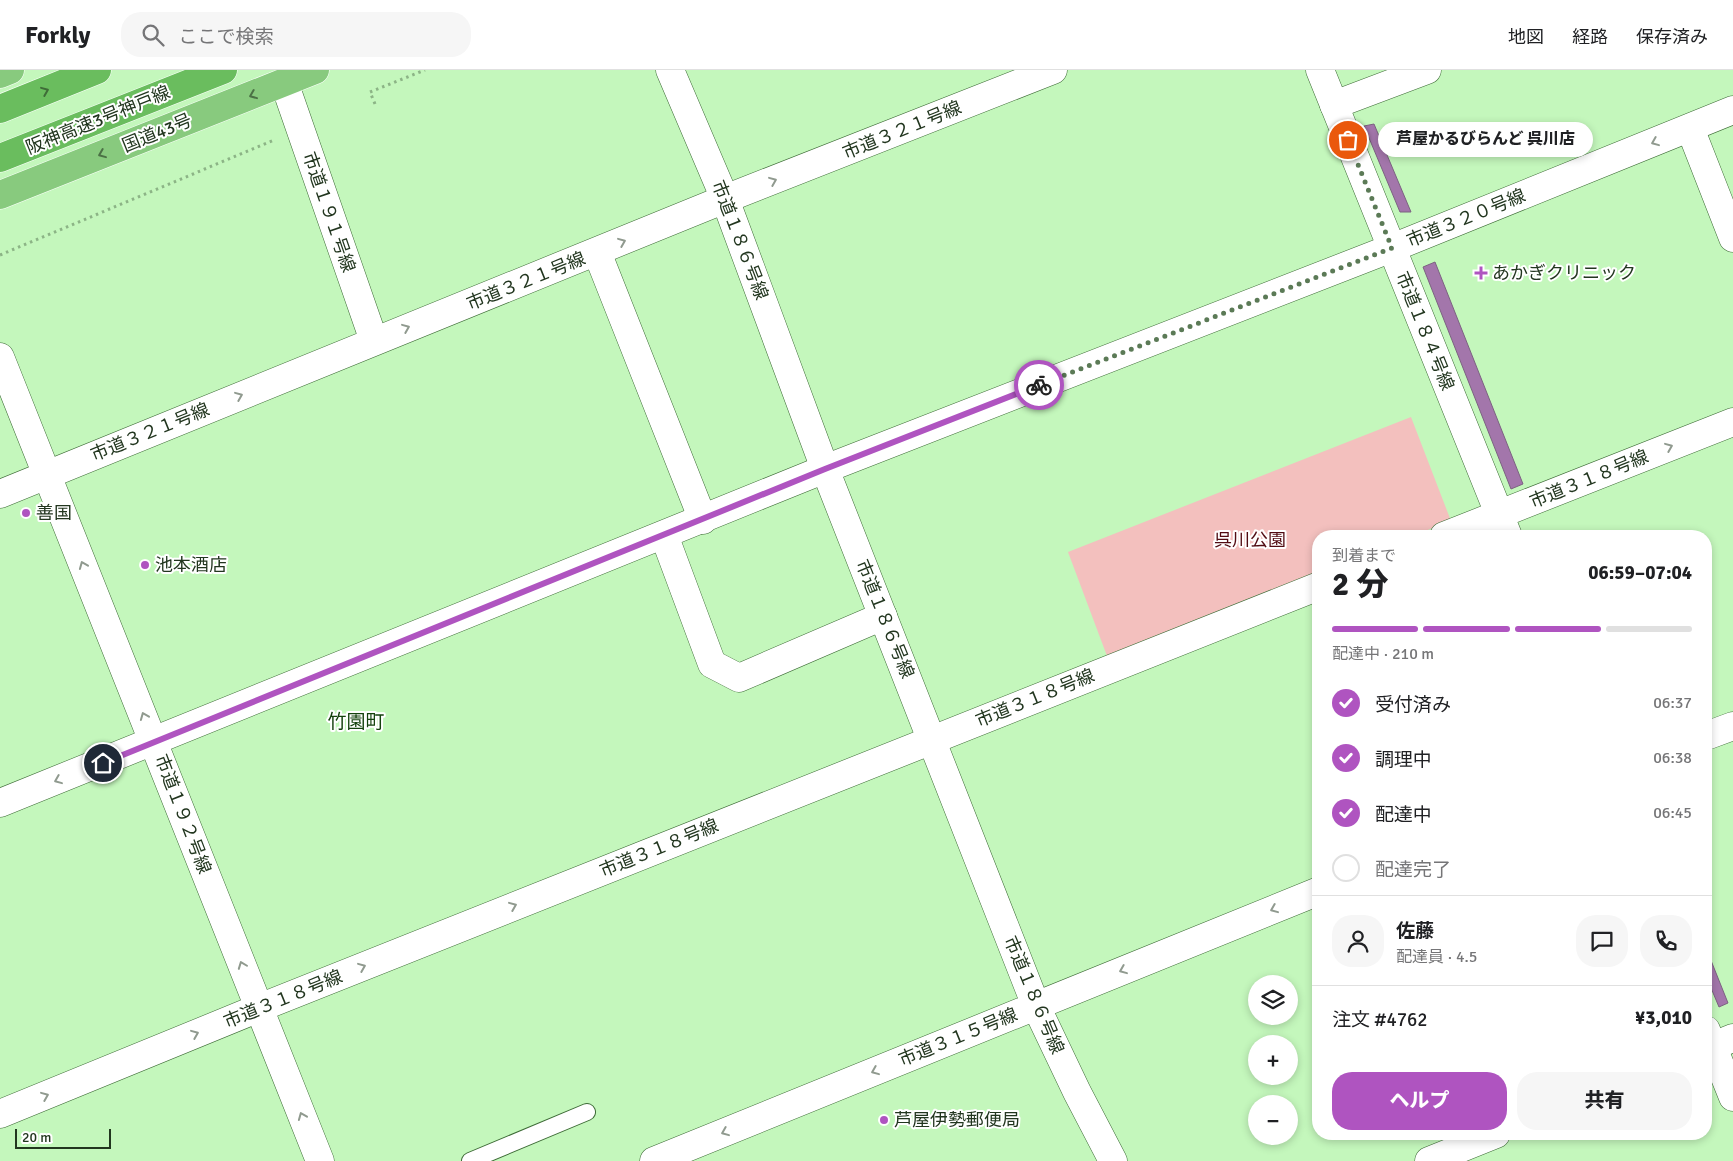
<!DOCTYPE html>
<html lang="ja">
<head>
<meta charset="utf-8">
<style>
  body { margin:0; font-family:Signika,"Noto Sans JP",sans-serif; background:#f6f6f6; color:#202124; height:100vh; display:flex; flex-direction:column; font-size:19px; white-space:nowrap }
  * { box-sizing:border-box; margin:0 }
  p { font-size:16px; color:#757577 }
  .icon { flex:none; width:28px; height:28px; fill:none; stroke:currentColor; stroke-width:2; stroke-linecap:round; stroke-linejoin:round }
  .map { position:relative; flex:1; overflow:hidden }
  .details { position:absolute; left:1312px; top:460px; width:400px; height:610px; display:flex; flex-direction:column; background:#fff; border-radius:20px; box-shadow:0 2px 8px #0003 }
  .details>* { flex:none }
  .buttons { position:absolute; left:1248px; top:905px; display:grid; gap:10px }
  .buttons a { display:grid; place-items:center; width:50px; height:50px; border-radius:50%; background:#fff; box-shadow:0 2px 8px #0003; font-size:25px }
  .scale { position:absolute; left:15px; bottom:12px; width:96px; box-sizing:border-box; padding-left:5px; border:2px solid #22361f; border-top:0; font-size:14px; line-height:18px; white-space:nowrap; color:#22361f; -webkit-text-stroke:4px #fff; paint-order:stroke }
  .pin { position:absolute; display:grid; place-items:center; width:42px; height:42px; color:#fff; margin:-21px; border:2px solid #fff; border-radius:50%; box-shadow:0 1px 5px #0007 }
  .courier { position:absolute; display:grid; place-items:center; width:50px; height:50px; margin:-25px; border:4px solid #af54c0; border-radius:50%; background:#fff; color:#222; box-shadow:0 1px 6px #0007 }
  .bubble { position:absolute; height:35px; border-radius:18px; background:#fff; box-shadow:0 2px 8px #0003; font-size:16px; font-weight:800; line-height:35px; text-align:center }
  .head em { font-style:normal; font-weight:800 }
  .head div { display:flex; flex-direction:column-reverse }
  .head { display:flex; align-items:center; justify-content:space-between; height:85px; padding:0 20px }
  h1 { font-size:32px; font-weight:800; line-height:38px }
  .bar { display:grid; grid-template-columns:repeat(4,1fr); gap:8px 5px; align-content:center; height:60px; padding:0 20px }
  .bar i { height:6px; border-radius:4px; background:#e0e0e0 }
  .bar .active { background:#af54c0 }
  .bar p { grid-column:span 4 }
  .line { display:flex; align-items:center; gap:12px; padding:0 20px; border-top:1px solid #e0e0e0 }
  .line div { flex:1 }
  .round { display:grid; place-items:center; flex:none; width:52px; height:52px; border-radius:20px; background:#f6f6f6 }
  ol { padding:0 20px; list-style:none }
  li { display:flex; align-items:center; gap:15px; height:55px }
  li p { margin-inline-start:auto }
  li .icon { padding:5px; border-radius:50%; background:#af54c0; color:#fff; stroke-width:4 }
  li:last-child { color:#757577 }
  li i { width:28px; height:28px; border:2px solid #e0e0e0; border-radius:50% }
  .primary-button { display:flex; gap:10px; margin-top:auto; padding:10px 20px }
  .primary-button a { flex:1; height:58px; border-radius:20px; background:#af54c0; color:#fff; font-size:20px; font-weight:800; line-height:58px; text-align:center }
  .primary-button a+a { background:#f6f6f6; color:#202124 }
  header { display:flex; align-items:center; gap:30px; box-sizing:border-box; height:70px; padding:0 25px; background:#fff; border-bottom:1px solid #e0e0e0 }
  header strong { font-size:24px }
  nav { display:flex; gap:28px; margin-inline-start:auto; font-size:18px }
  .search { width:350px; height:45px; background:#f6f6f6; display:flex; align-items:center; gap:12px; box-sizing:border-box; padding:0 18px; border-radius:20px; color:#757577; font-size:19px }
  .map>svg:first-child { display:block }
  .green { fill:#f3c0be }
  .water { fill:#a376ab; stroke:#7c6381 }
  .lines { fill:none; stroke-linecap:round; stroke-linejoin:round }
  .service-casing { stroke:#3d6b36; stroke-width:18 }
  .minor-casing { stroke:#3d6b36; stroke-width:29 }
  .tertiary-casing { stroke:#3d6b36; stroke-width:29 }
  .trunk-casing { stroke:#fff; stroke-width:29 }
  .motorway-casing { stroke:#fff; stroke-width:29 }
  .path { stroke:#8cb486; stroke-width:3; stroke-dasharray:2.5 4; stroke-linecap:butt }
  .service { stroke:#fff; stroke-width:16 }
  .minor { stroke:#fff; stroke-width:28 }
  .tertiary { stroke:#fff; stroke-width:28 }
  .trunk { stroke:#88ca7e; stroke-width:28 }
  .motorway { stroke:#6abd5e; stroke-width:28 }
  .oneway { stroke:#3f6c38 }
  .oneway2 { stroke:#4b7145 }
  .oneway3 { stroke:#909a8f }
  .done { stroke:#5b7a56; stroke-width:5; stroke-dasharray:0 9 }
  .route { stroke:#af54c0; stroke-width:6 }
  .poi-dot { fill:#af54c0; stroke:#fff; stroke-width:2 }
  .labels { text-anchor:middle; stroke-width:4; stroke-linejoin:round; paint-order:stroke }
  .street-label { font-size:18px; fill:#22361f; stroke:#fff }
  .poi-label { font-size:18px; fill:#22361f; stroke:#fff; text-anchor:start }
  .park-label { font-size:18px; fill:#510c13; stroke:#fff }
  .neighbourhood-label { font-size:19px; fill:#15420e; stroke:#fff }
</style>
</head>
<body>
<header>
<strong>Forkly</strong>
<div class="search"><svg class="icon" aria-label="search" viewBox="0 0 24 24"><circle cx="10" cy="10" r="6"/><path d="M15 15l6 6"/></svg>ここで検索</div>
<nav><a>地図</a><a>経路</a><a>保存済み</a></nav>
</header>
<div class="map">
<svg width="1733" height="1091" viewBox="0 0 1733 1091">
  <rect width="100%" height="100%" fill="#c4f7bc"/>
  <path class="green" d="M 1411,347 L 1451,451 L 1412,466 L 1319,466 L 1319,503 L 1107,586 L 1068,482 Z"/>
  <g class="water">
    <path d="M 1374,54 L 1411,142 L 1400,142 L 1364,56 Z"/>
    <path d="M 1435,192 L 1523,414 L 1511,419 L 1423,197 Z"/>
    <path d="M 1706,878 L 1728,933 L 1719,937 L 1706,906 Z"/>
  </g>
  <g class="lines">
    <g class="service-casing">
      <path id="service" d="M 470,1091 L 587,1042"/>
    </g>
    <g class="minor-casing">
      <g id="minor">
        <path d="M 670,0 L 725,129 L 825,399 L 1036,936 L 1077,1022 L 1113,1091"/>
        <path d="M 284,12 L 374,271"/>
        <path d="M 1334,35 L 1427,0"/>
        <path d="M 1690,58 L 1733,168"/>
        <path d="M 597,182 L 703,450"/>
        <path d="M 0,287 L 320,1091"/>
        <path d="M 0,424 L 725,129 L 1053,0"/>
        <path d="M 664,465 L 712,594 L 739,608 L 883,546"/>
        <path d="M 1444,466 L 1733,352"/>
        <path d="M 1706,666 L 1733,656"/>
        <path d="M 0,733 L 825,399 L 1392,178 L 1733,40"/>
        <path d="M 1706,979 L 1733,968"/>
        <path d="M 0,1044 L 259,938 L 1319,516"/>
        <path d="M 654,1091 L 1319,821"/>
        <path d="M 1429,1091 L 1496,1064"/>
      </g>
    </g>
    <g class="tertiary-casing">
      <g id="tertiary">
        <path d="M 1320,0 L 1508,466"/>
        <path d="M 1706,960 L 1733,1027"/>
      </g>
    </g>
    <g class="trunk-casing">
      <g id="trunk">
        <path d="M 0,4 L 10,0"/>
        <path d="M 0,125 L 315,0"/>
      </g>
    </g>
    <g class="motorway-casing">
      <g id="motorway">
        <path d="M 0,39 L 97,0"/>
        <path d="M 0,88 L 223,0"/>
      </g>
    </g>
    <g class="path">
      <path d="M 375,34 L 370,22 L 425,0"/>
      <path d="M 0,185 L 274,70"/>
    </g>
    <use href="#service" class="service"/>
    <use href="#minor" class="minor"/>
    <use href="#tertiary" class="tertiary"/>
    <use href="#trunk" class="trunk"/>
    <use href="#motorway" class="motorway"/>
  </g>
  <defs><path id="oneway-chevron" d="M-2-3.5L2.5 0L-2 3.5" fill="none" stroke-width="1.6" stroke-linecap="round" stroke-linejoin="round" transform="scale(1.25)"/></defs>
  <use class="oneway" href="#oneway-chevron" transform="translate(45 21) rotate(-22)"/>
  <g class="oneway2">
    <use href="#oneway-chevron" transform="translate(253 25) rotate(158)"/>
    <use href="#oneway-chevron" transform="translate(102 84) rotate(158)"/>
  </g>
  <g class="oneway3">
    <use href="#oneway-chevron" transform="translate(1655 72) rotate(158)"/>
    <use href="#oneway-chevron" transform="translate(773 111) rotate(-22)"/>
    <use href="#oneway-chevron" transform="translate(622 172) rotate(-22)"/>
    <use href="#oneway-chevron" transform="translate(406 258) rotate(-22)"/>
    <use href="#oneway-chevron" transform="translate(239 326) rotate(-22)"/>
    <use href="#oneway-chevron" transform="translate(1669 377) rotate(-22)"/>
    <use href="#oneway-chevron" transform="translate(83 495) rotate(-112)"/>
    <use href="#oneway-chevron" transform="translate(144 646) rotate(-112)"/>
    <use href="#oneway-chevron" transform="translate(58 710) rotate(158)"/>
    <use href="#oneway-chevron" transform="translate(513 836) rotate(-22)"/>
    <use href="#oneway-chevron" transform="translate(1274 839) rotate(158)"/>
    <use href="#oneway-chevron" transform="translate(242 895) rotate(-111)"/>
    <use href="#oneway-chevron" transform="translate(362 897) rotate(-22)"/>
    <use href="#oneway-chevron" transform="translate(1123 900) rotate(158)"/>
    <use href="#oneway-chevron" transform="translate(195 964) rotate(-22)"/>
    <use href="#oneway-chevron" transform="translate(875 1001) rotate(158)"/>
    <use href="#oneway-chevron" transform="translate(45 1026) rotate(-22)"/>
    <use href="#oneway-chevron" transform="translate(302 1046) rotate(-112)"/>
    <use href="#oneway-chevron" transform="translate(725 1062) rotate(158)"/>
  </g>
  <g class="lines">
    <path class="done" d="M 1039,315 L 1392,178 L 1348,70"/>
    <path class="route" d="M 103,693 L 825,399 L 1039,315"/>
  </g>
  <g class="poi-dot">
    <path d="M1478.5 195.5h5v5h5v5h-5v5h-5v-5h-5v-5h5z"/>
    <circle cx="26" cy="443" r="5"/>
    <circle cx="145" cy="495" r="5"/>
    <circle cx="884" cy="1050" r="5"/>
  </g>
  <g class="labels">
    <g class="street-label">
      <text transform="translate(98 50) rotate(-22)" y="6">阪神高速3号神戸線</text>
      <text transform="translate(902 60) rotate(-22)" y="6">市道３２１号線</text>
      <text transform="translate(157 63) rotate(-22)" y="6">国道43号</text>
      <text transform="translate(329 142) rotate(71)" y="6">市道１９１号線</text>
      <text transform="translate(1466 148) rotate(-22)" y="6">市道３２０号線</text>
      <text transform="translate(740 170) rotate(69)" y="6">市道１８６号線</text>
      <text transform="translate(526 211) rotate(-22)" y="6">市道３２１号線</text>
      <text transform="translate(1425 261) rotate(68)" y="6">市道１８４号線</text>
      <text transform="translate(150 362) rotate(-22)" y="6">市道３２１号線</text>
      <text transform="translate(1589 409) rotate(-22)" y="6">市道３１８号線</text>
      <text transform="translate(885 549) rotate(68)" y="6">市道１８６号線</text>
      <text transform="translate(1035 628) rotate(-22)" y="6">市道３１８号線</text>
      <text transform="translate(183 744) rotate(69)" y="6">市道１９２号線</text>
      <text transform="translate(659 778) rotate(-22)" y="6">市道３１８号線</text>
      <text transform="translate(1034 925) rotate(67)" y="6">市道１８６号線</text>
      <text transform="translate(283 929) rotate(-22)" y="6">市道３１８号線</text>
      <text transform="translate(958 967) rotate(-22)" y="6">市道３１５号線</text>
    </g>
    <g class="poi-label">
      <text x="1492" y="209">あかぎクリニック</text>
      <text x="36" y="449">善国</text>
      <text x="155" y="501">池本酒店</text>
      <text x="894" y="1056">芦屋伊勢郵便局</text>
    </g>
    <g class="park-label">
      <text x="1250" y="476">呉川公園</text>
    </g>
    <g class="neighbourhood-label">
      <text x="356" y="658">竹園町</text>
    </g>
  </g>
</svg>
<div class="buttons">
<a><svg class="icon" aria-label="layers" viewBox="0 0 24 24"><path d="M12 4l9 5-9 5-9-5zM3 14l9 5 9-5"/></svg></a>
<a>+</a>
<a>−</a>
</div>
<div class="scale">20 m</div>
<div class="pin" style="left:1348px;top:70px;background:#ea580c"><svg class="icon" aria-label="bag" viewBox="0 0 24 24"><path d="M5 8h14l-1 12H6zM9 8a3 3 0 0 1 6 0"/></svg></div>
<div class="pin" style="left:103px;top:693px;background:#1f2937"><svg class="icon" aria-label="home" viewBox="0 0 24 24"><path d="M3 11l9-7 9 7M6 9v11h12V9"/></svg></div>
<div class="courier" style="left:1039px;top:315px"><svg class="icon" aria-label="bike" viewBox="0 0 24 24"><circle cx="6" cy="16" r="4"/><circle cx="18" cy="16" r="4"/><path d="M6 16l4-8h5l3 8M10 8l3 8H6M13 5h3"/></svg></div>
<div class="bubble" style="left:1378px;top:52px;width:215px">芦屋かるびらんど 呉川店</div>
<section class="details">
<div class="head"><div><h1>2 分</h1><p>到着まで</p></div><em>06:59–07:04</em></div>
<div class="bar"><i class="active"></i><i class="active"></i><i class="active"></i><i></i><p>配達中 · 210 m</p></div>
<ol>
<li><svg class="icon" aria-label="check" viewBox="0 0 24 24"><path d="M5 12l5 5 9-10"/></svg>受付済み<p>06:37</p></li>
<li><svg class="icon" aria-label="check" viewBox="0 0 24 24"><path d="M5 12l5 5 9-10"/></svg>調理中<p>06:38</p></li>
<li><svg class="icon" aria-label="check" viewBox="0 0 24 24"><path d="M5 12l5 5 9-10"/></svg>配達中<p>06:45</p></li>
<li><i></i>配達完了</li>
</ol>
<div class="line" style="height:90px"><a class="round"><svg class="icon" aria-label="person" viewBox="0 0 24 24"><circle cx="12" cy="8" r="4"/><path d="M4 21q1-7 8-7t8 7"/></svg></a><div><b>佐藤</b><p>配達員 · 4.5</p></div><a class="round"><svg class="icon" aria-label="chat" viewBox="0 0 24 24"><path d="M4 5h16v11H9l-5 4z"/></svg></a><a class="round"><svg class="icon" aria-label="phone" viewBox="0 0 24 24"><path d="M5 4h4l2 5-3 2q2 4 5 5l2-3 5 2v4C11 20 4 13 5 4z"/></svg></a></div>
<div class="line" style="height:65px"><div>注文 #4762</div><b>¥3,010</b></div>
<div class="primary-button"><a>ヘルプ</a><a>共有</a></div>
</section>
</div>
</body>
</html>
